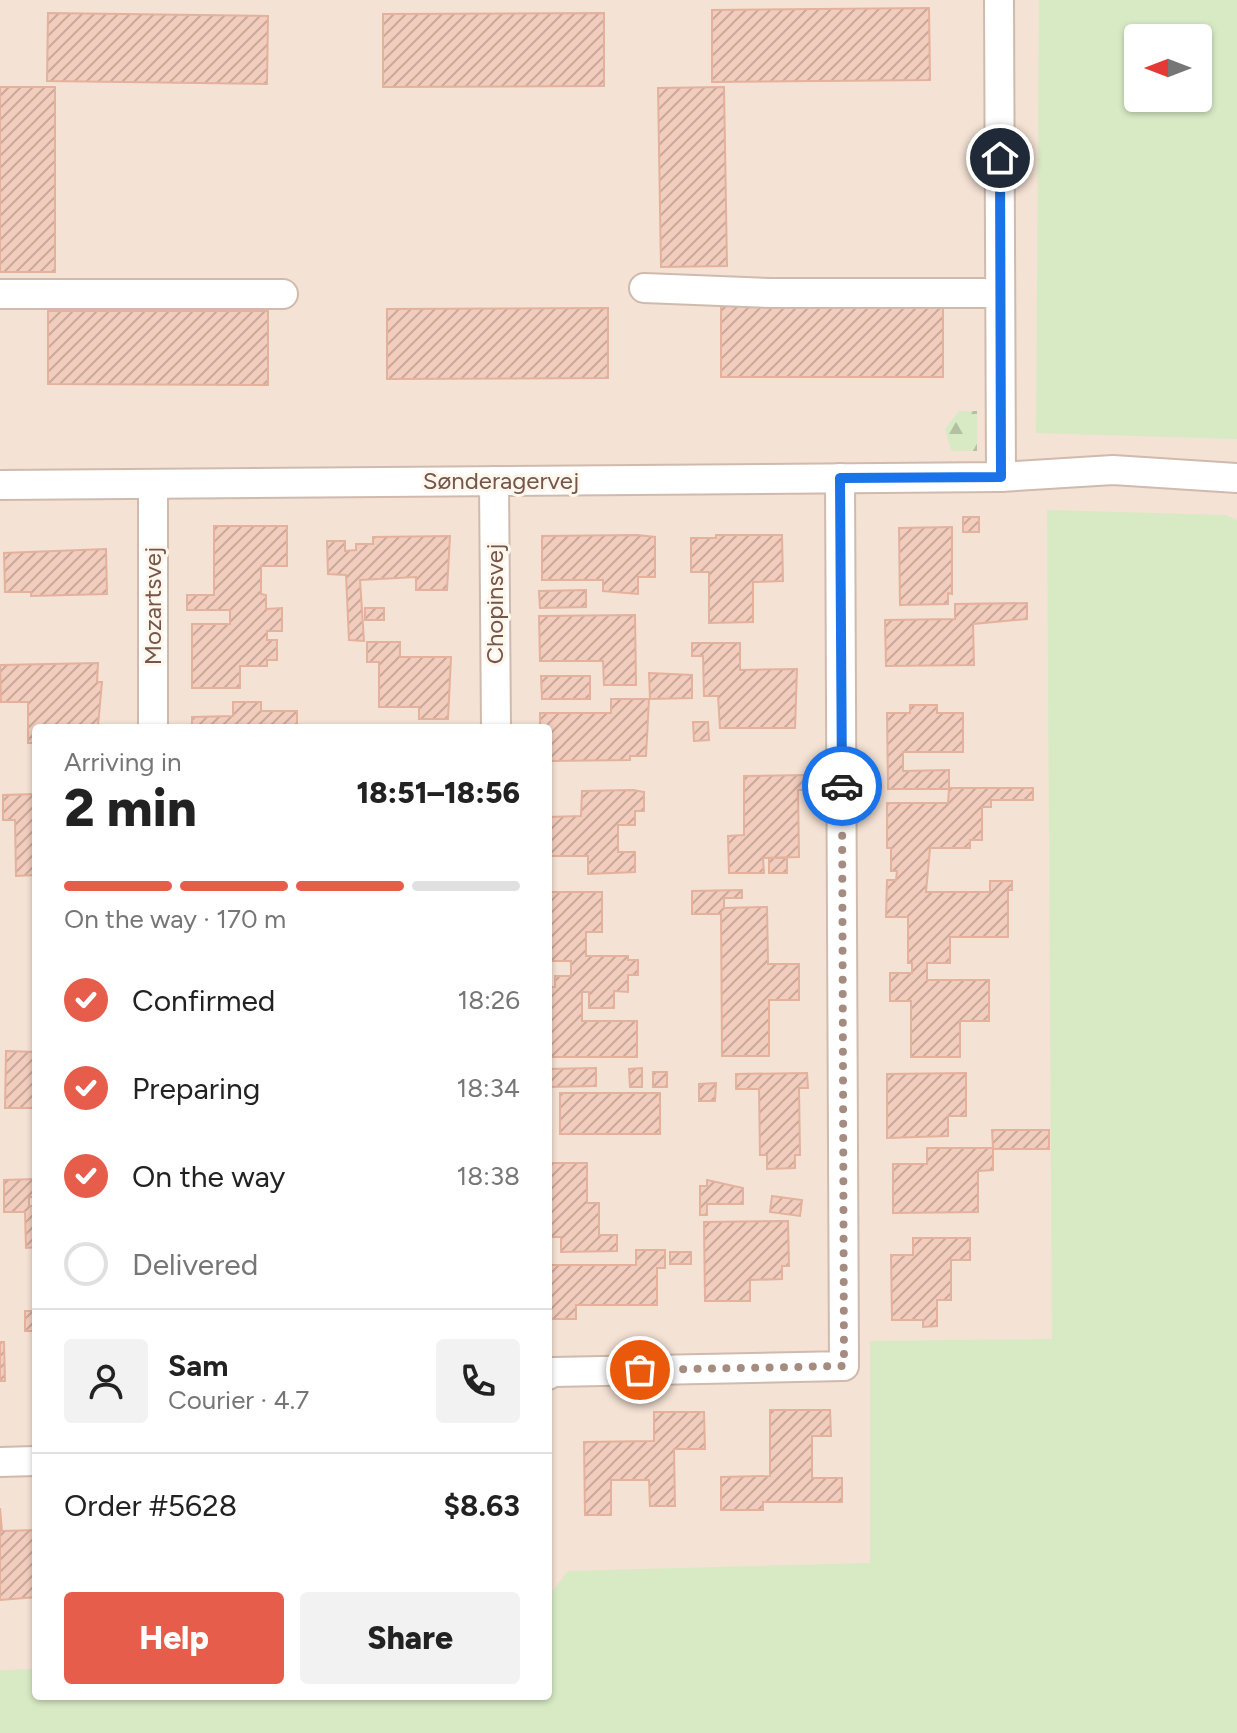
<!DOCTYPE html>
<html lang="en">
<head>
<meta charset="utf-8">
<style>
  body { margin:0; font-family:Figtree,sans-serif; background:#f2f2f2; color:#222; height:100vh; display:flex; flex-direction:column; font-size:30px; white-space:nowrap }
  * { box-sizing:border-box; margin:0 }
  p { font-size:26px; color:#767676 }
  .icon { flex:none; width:44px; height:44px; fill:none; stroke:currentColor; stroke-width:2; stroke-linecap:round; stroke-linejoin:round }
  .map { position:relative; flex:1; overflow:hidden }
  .drawer { position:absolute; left:32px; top:724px; width:520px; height:976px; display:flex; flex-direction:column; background:#fff; border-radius:8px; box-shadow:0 2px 6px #0004 }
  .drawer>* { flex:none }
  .needle { width:52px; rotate:270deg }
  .fabs { position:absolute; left:1124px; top:24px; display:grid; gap:16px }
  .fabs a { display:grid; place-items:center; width:88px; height:88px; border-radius:8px; background:#fff; box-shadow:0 2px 6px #0004; font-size:40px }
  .pin { position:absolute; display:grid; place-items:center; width:68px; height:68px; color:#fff; margin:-34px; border:4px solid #fff; border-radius:50%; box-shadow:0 2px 8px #0007 }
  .courier { position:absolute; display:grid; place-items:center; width:80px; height:80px; margin:-40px; border:6px solid #1a73e8; border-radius:50%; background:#fff; color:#222; box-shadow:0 2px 10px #0007 }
  .head em { font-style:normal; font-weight:800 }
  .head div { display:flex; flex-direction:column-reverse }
  .head { display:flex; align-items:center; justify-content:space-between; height:136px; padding:0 32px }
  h1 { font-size:52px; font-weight:800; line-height:60px }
  .bar { display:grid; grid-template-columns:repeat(4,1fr); gap:12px 8px; align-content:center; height:96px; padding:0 32px }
  .bar i { height:10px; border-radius:6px; background:#e0e0e0 }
  .bar .current { background:#e65d4b }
  .bar p { grid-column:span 4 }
  .line { display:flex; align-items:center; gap:20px; padding:0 32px; border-top:2px solid #e0e0e0 }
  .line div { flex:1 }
  .round { display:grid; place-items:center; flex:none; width:84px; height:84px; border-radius:8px; background:#f2f2f2 }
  ol { padding:0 32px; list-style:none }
  li { display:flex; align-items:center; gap:24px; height:88px }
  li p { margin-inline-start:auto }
  li .icon { padding:8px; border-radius:50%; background:#e65d4b; color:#fff; stroke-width:4 }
  li:last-child { color:#767676 }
  li i { width:44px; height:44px; border:4px solid #e0e0e0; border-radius:50% }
  .button { display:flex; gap:16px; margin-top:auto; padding:16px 32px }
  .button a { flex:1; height:92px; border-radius:8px; background:#e65d4b; color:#fff; font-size:32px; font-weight:800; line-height:92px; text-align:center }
  .button a+a { background:#f2f2f2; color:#222 }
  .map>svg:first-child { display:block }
  .residential { fill:#f4e2d4; fill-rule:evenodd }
  .forest { fill:url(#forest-firs) }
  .green { fill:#d7eac4; fill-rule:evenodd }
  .building { fill:url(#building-hatch); stroke:#e4b19d; stroke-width:2 }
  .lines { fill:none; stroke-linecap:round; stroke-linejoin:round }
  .minor-casing { stroke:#d0baae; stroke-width:32 }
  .minor { stroke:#fff; stroke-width:28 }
  .done { stroke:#a58c81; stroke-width:8; stroke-dasharray:0 14.4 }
  .route { stroke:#1a73e8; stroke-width:10 }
  .labels { text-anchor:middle; stroke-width:6; stroke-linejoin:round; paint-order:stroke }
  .street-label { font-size:24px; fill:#76554a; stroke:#fff6ec }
</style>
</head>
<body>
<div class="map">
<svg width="1237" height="1733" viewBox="0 0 1237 1733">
  <defs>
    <pattern id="forest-firs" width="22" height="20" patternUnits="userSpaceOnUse" patternTransform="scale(2)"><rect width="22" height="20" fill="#d7eac4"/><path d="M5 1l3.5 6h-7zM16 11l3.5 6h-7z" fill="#b3c0a1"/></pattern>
    <pattern id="building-hatch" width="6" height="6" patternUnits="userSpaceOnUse" patternTransform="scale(2)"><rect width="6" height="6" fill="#f2cdbd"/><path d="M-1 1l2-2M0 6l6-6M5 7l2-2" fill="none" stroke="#c9a99c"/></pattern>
  </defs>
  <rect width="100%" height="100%" fill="#fcf1e6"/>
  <path class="residential" d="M 0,0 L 1237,0 L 1237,1733 L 0,1733 ZM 1138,38 L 1198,38 L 1198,98 L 1138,98 ZM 36,728 L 548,728 L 548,1696 L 36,1696 Z"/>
  <path class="forest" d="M 959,411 L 977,411 L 977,451 L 951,451 L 945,429 Z"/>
  <g class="green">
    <path d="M 1039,0 L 1237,0 L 1237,439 L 1036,433 ZM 1138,38 L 1198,38 L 1198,98 L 1138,98 Z"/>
    <path d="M 1047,510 L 1225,515 L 1237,520 L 1237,1733 L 0,1733 L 0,1670 L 36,1669 L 36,1696 L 548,1696 L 548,1597 L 568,1571 L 870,1563 L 870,1341 L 1052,1339 Z"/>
  </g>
  <g class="building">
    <path d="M 929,8 L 930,80 L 712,82 L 712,10 Z"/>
    <path d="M 48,13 L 268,16 L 267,84 L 47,81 Z"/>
    <path d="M 604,13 L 604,86 L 383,87 L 383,14 Z"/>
    <rect x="0" y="87" width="55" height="185"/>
    <path d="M 724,87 L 727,266 L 661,267 L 658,88 Z"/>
    <rect x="721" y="305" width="222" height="72"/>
    <path d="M 608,308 L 608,378 L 387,379 L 387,309 Z"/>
    <path d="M 48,311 L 268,311 L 268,385 L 48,384 Z"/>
    <rect x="963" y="517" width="16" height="15"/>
    <path d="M 214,526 L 287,526 L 287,566 L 261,566 L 261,594 L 266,595 L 266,609 L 282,608 L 282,631 L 267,631 L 267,640 L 277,640 L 277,660 L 267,660 L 267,666 L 240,666 L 240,688 L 192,688 L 192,624 L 230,624 L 230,610 L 187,610 L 187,595 L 214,595 Z"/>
    <path d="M 952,527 L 952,594 L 948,593 L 948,604 L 900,605 L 899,528 Z"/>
    <path d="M 637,535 L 655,537 L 655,577 L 638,577 L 638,594 L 603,591 L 603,580 L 542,580 L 542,536 Z"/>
    <path d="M 716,535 L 782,535 L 783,581 L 753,582 L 753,622 L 709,623 L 709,572 L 691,572 L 691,538 L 716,538 Z"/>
    <path d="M 450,536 L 447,590 L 416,590 L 416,577 L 360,580 L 364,641 L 349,640 L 346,575 L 328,574 L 327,541 L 345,541 L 345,551 L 356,550 L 356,544 L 373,544 L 373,537 Z"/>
    <path d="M 106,549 L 107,594 L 31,596 L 31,592 L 5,592 L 4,553 Z"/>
    <path d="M 586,590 L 586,607 L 540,608 L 539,591 Z"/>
    <path d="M 1027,603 L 1027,619 L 973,624 L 974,665 L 886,666 L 885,620 L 955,619 L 955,604 Z"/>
    <rect x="365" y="608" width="19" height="12"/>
    <path d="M 635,615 L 636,685 L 604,685 L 603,661 L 540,661 L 539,616 Z"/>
    <path d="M 367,642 L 400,642 L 400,657 L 451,657 L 448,719 L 419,719 L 419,707 L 379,707 L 379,662 L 367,662 Z"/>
    <path d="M 692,643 L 740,643 L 740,670 L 797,669 L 795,728 L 720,728 L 718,696 L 704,696 L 703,656 L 692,656 Z"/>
    <path d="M 98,663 L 97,682 L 102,682 L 98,725 L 36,728 L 36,743 L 28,743 L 28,702 L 1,702 L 0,665 Z"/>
    <path d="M 649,673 L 692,675 L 692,698 L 650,699 Z"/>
    <path d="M 541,676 L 590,676 L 590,699 L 542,699 Z"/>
    <path d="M 611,699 L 649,699 L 646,756 L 630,756 L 630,760 L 548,761 L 548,728 L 540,728 L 540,713 L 611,713 Z"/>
    <path d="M 233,702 L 261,702 L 261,711 L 297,711 L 297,728 L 192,728 L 192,717 L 233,716 Z"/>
    <path d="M 910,705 L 937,705 L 937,713 L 963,713 L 963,752 L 903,752 L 903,771 L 949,770 L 949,788 L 1033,788 L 1033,800 L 991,800 L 991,807 L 982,807 L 982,840 L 970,840 L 970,848 L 930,848 L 926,892 L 990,892 L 990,881 L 1012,881 L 1012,890 L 1008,890 L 1008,937 L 950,937 L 950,963 L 927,963 L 927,980 L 989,980 L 989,1021 L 960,1021 L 960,1057 L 911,1057 L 911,1001 L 890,1001 L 890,973 L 912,973 L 912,963 L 908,963 L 908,917 L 886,917 L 887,880 L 896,880 L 897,871 L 891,871 L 891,848 L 887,848 L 887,803 L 948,803 L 949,789 L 888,789 L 887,713 L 910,713 Z"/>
    <path d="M 693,722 L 708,722 L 709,740 L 694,741 Z"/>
    <path d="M 806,775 L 806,790 L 798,790 L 799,857 L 763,858 L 764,873 L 729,873 L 728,836 L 744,835 L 744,776 Z"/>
    <path d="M 633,790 L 644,792 L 644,811 L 635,811 L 635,825 L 618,825 L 618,852 L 635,852 L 635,872 L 588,874 L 588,856 L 548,856 L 548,817 L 581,816 L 582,791 Z"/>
    <path d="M 36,794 L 36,875 L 16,876 L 15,820 L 3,820 L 3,795 Z"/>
    <rect x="769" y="858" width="18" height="15"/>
    <path d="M 742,890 L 742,898 L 724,898 L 724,908 L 767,907 L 768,964 L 799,964 L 799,1000 L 769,1000 L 769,1056 L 722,1056 L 721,914 L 692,914 L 692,891 Z"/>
    <path d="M 548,892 L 602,892 L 602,932 L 586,932 L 586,956 L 628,956 L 628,960 L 638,960 L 638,975 L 628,975 L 628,992 L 614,991 L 614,1008 L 589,1008 L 589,992 L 582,992 L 582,1021 L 637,1021 L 637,1057 L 548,1057 L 548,987 L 555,987 L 555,976 L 571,976 L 571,961 L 548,961 Z"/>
    <path d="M 6,1051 L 36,1052 L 36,1108 L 5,1108 Z"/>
    <path d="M 596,1068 L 596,1086 L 548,1087 L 548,1069 Z"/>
    <path d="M 642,1068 L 642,1087 L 630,1087 L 629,1069 Z"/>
    <rect x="653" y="1072" width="14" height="15"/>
    <path d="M 807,1073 L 808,1088 L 799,1088 L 800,1155 L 795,1155 L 795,1168 L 767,1169 L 767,1155 L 760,1155 L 759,1089 L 736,1089 L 736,1074 Z"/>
    <path d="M 966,1073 L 966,1116 L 948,1116 L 948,1136 L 887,1138 L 887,1074 Z"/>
    <path d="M 716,1083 L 715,1101 L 699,1101 L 699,1084 Z"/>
    <rect x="560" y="1093" width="100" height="41"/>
    <path d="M 992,1130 L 1049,1130 L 1049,1149 L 993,1149 L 993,1170 L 978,1171 L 978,1212 L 893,1213 L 893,1164 L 927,1164 L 927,1148 L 993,1148 Z"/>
    <path d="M 548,1163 L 587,1163 L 587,1203 L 599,1203 L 599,1235 L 617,1235 L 617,1251 L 561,1252 L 561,1237 L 548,1237 Z"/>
    <path d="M 36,1179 L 36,1197 L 29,1197 L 29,1206 L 36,1206 L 36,1247 L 26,1248 L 25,1212 L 4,1212 L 4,1180 Z"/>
    <path d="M 707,1180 L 743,1188 L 743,1204 L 707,1204 L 707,1215 L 700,1215 L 700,1186 L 707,1186 Z"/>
    <path d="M 772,1196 L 802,1200 L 800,1216 L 770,1212 Z"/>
    <path d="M 788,1221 L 789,1266 L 782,1266 L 782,1279 L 750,1280 L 750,1301 L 705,1301 L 704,1222 Z"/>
    <path d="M 913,1238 L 970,1238 L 970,1260 L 951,1260 L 951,1300 L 937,1300 L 937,1326 L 923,1327 L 923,1320 L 892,1320 L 891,1255 L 913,1255 Z"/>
    <path d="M 636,1250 L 665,1250 L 665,1268 L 657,1268 L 657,1305 L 576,1305 L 576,1319 L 548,1319 L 548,1265 L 636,1265 Z"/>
    <rect x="670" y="1252" width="21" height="12"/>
    <rect x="25" y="1311" width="11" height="20"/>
    <path d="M 0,1342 L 4,1342 L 5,1381 L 0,1381 Z"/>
    <path d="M 770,1410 L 830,1410 L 831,1436 L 812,1436 L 812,1478 L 842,1478 L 842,1502 L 763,1502 L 763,1510 L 721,1510 L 721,1477 L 770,1476 Z"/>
    <path d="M 654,1412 L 704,1412 L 705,1449 L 674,1449 L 675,1506 L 650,1506 L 649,1480 L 611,1480 L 611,1515 L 585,1515 L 584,1442 L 654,1441 Z"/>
    <path d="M 0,1508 L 2,1531 L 36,1530 L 36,1597 L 0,1600 Z"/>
  </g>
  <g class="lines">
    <g class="minor-casing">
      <g id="minor">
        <path d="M 999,0 L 1001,477"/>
        <path d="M 644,288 L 771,293 L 1000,293"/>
        <path d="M 0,294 L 283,294"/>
        <path d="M 494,481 L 496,728"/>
        <path d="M 153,484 L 153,728"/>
        <path d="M 0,485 L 1001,477 L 1113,470 L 1237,478"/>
        <path d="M 548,1375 L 553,1372 L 844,1366 L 840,478"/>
        <path d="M 0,1462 L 36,1461"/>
      </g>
    </g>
    <use href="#minor" class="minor"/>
  </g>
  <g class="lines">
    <path class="done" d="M 640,1370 L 844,1366 L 842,786"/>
    <path class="route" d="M 842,786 L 840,478 L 1001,477 L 1000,158"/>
  </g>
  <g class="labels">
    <g class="street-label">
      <text x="501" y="489">Sønderagervej</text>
      <text transform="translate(495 604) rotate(-90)" y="8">Chopinsvej</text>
      <text transform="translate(153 606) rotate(-90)" y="8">Mozartsvej</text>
    </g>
  </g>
</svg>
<div class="fabs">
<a><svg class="needle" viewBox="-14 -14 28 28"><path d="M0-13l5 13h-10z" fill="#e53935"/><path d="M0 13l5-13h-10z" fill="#767676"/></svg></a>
</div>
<div class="pin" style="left:640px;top:1370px;background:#ea580c"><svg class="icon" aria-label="bag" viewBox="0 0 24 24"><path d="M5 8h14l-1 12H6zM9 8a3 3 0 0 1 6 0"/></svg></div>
<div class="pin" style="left:1000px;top:158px;background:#1f2937"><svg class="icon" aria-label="home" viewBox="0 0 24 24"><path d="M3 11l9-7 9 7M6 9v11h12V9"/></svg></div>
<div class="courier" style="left:842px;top:786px"><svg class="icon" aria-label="car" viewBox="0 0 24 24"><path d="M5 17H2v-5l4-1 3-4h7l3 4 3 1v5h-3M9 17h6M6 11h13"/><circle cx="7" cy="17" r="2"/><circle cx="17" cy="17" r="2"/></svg></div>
<section class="drawer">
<div class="head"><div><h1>2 min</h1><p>Arriving in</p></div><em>18:51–18:56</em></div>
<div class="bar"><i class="current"></i><i class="current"></i><i class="current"></i><i></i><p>On the way · 170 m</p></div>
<ol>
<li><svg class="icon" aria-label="check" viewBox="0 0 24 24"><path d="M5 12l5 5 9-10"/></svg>Confirmed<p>18:26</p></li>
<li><svg class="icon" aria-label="check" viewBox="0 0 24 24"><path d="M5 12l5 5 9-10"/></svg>Preparing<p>18:34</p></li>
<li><svg class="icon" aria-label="check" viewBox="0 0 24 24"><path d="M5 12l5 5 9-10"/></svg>On the way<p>18:38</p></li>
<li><i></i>Delivered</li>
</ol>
<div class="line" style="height:144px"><a class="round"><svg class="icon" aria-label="person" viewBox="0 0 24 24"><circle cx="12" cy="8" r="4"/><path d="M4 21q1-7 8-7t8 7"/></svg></a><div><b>Sam</b><p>Courier · 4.7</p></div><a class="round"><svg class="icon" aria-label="phone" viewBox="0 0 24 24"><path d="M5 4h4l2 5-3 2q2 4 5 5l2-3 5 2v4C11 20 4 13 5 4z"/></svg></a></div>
<div class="line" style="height:104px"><div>Order #5628</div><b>$8.63</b></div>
<div class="button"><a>Help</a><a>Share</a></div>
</section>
</div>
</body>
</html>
